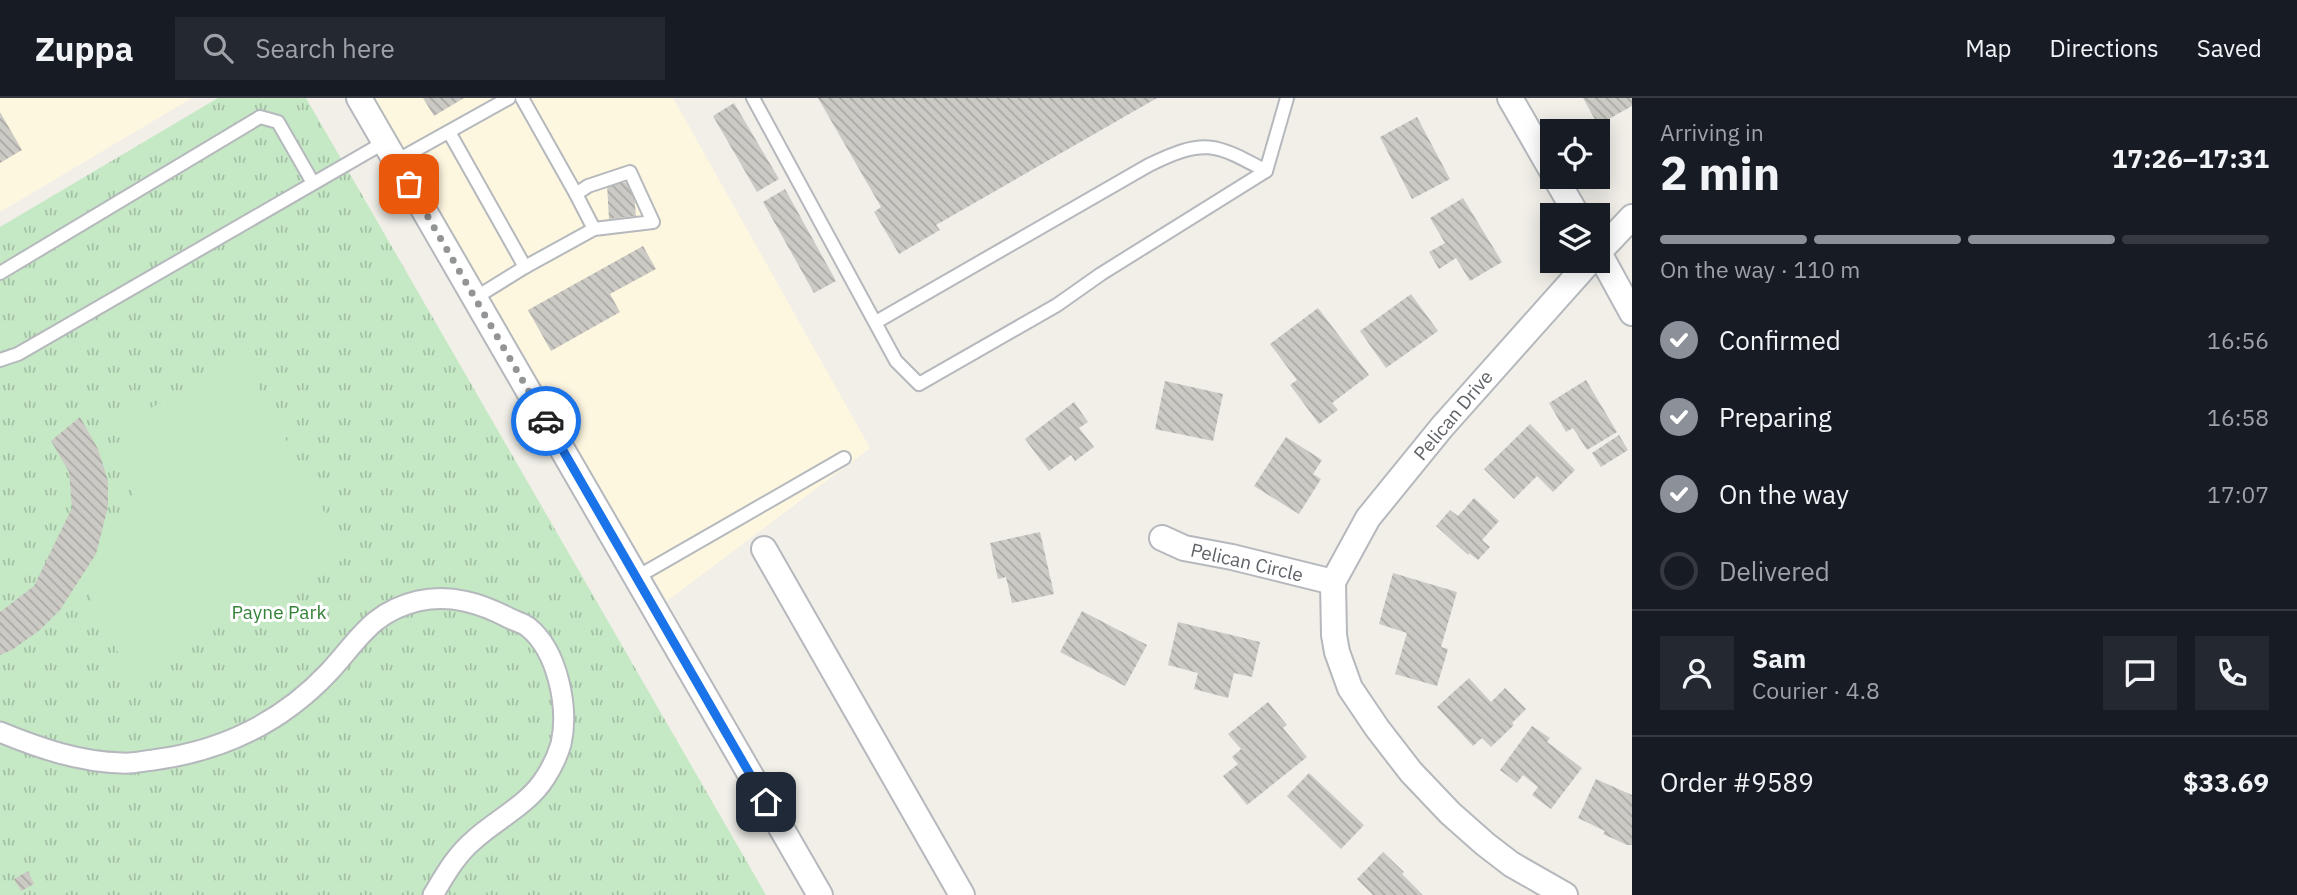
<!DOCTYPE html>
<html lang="en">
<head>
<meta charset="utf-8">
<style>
  body { margin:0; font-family:"IBM Plex Sans",sans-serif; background:#242831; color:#f1f3f6; height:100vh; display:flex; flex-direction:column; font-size:26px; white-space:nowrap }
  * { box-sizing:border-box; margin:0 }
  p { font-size:23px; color:#9ea1a6 }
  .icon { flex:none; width:38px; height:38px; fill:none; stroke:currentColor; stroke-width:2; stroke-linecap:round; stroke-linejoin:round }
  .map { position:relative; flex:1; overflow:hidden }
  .side { display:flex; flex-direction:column; background:#171b24; width:665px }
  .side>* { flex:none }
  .fabs { position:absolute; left:1540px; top:21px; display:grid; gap:14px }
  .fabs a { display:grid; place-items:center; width:70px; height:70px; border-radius:0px; background:#171b24; box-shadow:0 4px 18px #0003; font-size:35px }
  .pin { position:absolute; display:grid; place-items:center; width:60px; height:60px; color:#fff; margin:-30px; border-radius:14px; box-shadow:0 4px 10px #0006 }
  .courier { position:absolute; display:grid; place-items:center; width:70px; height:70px; margin:-35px; border:5px solid #1a73e8; border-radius:50%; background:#fff; color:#222; box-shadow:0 2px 9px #0007 }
  .summary em { font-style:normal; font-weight:700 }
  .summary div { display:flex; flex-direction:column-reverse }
  .summary { display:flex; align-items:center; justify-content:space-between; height:119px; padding:0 28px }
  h1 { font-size:46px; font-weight:700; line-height:52px }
  .bar { display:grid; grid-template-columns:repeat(4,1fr); gap:10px 7px; align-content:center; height:84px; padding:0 28px }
  .bar i { height:9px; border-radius:5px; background:#363941 }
  .bar .on { background:#8c9099 }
  .bar p { grid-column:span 4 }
  .line { display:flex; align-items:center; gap:18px; padding:0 28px; border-top:2px solid #363941 }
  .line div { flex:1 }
  .round { display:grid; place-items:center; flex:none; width:74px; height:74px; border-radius:0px; background:#242831 }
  ol { padding:0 28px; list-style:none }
  li { display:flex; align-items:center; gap:21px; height:77px }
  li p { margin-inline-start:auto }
  li .icon { padding:7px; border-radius:50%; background:#8c9099; color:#fff; stroke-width:4 }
  li:last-child { color:#9ea1a6 }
  li i { width:38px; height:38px; border:4px solid #363941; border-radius:50% }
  header { display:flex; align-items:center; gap:42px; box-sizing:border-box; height:98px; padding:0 35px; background:#171b24; border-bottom:2px solid #363941 }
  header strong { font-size:33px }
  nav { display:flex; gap:38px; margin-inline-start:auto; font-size:24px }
  .search { width:490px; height:63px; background:#242831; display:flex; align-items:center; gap:18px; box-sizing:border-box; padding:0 24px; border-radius:0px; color:#9ea1a6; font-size:26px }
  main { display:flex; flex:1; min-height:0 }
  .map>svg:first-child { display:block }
  .commercial { fill:#fef7e0 }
  .park { fill:url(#park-tufts) }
  .pitch { fill:#c5e8c5 }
  .building { fill:url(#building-back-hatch) }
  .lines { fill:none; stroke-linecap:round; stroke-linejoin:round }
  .service-casing { stroke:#b5b8bc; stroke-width:16 }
  .pedestrian-casing { stroke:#b5b8bc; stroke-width:23 }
  .minor-casing { stroke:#b5b8bc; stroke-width:28 }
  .service { stroke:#fff; stroke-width:12 }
  .pedestrian { stroke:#fff; stroke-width:19 }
  .minor { stroke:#fff; stroke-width:24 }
  .done { stroke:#929495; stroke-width:7; stroke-dasharray:0 12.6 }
  .route { stroke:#1a73e8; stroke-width:9 }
  .labels { text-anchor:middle; stroke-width:6; stroke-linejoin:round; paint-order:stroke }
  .street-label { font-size:19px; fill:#5f6368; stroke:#fff }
  .park-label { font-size:19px; fill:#348238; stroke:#fff }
</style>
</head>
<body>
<header>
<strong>Zuppa</strong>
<div class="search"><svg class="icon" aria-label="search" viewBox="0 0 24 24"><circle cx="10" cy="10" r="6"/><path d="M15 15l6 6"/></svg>Search here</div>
<nav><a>Map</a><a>Directions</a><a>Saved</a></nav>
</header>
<main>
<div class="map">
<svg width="1632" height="797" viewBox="0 0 1632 797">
  <defs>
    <pattern id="park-tufts" width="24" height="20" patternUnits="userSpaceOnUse" patternTransform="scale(1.75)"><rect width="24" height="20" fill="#c5e8c5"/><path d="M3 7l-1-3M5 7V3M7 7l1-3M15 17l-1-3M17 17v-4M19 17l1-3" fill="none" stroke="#a3c0a4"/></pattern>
    <pattern id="building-back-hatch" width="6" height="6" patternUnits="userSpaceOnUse" patternTransform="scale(1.75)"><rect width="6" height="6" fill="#cccac5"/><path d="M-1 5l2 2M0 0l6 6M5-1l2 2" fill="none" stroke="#a9a8a4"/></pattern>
  </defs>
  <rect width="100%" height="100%" fill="#f1efe8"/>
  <g class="commercial">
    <path d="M 0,0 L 192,0 L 0,114 Z"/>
    <path d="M 374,0 L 673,0 L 870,350 L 667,503 Z"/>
  </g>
  <path class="park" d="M 218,0 L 306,0 L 766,797 L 0,797 L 0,129 Z"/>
  <path class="pitch" d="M 242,259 L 348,459 L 130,578 L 79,476 L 84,452 L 134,412 L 124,325 Z"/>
  <g class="building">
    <path d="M 423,0 L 464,0 L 434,18 Z"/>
    <path d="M 818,0 L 1157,0 L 936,127 L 940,132 L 899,156 L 874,114 L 881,109 Z"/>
    <path d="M 1583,0 L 1632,0 L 1632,8 L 1598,27 Z"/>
    <path d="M 734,5 L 779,81 L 757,94 L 713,18 Z"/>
    <path d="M 0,14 L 22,52 L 0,65 Z"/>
    <path d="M 1417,19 L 1450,81 L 1412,101 L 1380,39 Z"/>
    <path d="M 633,84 L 636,118 L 609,121 L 607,86 Z"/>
    <path d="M 785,91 L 836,183 L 814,195 L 763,104 Z"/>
    <path d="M 1463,100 L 1502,164 L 1470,183 L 1456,160 L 1439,171 L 1429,154 L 1445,145 L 1430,120 Z"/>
    <path d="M 643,148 L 656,171 L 610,196 L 620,214 L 551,253 L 528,212 Z"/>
    <path d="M 1411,196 L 1438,233 L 1386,270 L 1360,233 Z"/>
    <path d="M 1318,210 L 1369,277 L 1332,305 L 1338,312 L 1319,326 L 1290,287 L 1297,282 L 1270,246 Z"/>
    <path d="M 1586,282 L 1617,334 L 1587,352 L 1573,330 L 1566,334 L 1549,305 Z"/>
    <path d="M 1165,283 L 1223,296 L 1213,343 L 1155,331 Z"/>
    <path d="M 1074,304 L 1088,324 L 1079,330 L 1094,349 L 1075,363 L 1071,357 L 1049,373 L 1025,341 Z"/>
    <path d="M 80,319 L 98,351 L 108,383 L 108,409 L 96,456 L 60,512 L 40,532 L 12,552 L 0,557 L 0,514 L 34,488 L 72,410 L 69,374 L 51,343 Z"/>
    <path d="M 1530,326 L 1575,372 L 1553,394 L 1537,378 L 1514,401 L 1484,371 Z"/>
    <path d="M 1619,337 L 1628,352 L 1601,369 L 1592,355 Z"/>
    <path d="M 1286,339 L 1322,362 L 1313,376 L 1321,381 L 1299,416 L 1254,388 Z"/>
    <path d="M 1474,400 L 1499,423 L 1482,442 L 1490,449 L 1478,462 L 1469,455 L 1468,457 L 1436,428 L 1450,412 L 1458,418 Z"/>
    <path d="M 1040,434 L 1054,496 L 1012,505 L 1006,479 L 998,481 L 990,445 Z"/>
    <path d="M 1393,475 L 1457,494 L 1441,549 L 1448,551 L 1437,588 L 1395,576 L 1407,535 L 1379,526 Z"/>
    <path d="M 1082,513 L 1147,547 L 1125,588 L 1060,554 Z"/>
    <path d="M 1178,524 L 1260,544 L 1252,579 L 1234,575 L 1228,600 L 1194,591 L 1198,575 L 1168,567 Z"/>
    <path d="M 1469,580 L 1491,604 L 1505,590 L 1526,611 L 1512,625 L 1514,627 L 1491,649 L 1482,640 L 1473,648 L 1437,609 Z"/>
    <path d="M 1268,604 L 1287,627 L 1283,630 L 1307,659 L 1247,707 L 1223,678 L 1238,666 L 1232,659 L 1241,651 L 1228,636 Z"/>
    <path d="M 1532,628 L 1550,640 L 1547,644 L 1582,670 L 1551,711 L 1532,697 L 1538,689 L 1523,677 L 1517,685 L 1500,672 Z"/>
    <path d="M 1309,675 L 1364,727 L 1341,751 L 1287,698 Z"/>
    <path d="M 1596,681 L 1632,697 L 1632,747 L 1627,747 L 1603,736 L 1605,733 L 1578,720 Z"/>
    <path d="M 1383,754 L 1404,774 L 1402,776 L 1423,797 L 1373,797 L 1357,781 Z"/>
    <path d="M 28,773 L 34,786 L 21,793 L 14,781 Z"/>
  </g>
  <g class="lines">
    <g class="service-casing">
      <g id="service">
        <path d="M 753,0 L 896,263 L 919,286 L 1057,207 L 1101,176 L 1266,73 L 1287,0"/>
        <path d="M 449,34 L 525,169"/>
        <path d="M 396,63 L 509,0"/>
        <path d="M 576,96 L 594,131"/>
        <path d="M 0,175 L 260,19 L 278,24 L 313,85"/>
        <path d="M 475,200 L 525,169 L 594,131 L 653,124 L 630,74 L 588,88 L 576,96 L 522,0"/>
        <path d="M 876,224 L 1149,67 C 1205,40 1214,45 1266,73"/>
        <path d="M 0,262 L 18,256 L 385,44"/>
        <path d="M 637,479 L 844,360"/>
      </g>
    </g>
    <g class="pedestrian-casing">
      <path id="pedestrian" d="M 0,634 C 39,650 79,664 122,665 C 132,666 143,663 153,662 C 223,653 281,625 329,574 C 358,543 371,514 418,503 C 451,496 480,505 509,520 C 515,523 523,525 528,529 C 558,553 569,610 561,646 C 558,656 551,671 545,680 C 528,707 497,721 474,742 C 456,757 445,777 433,797"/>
    </g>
    <g class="minor-casing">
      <g id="minor">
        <path d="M 359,0 L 820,797"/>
        <path d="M 1510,0 L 1552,73"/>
        <path d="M 1555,79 L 1577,117"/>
        <path d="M 1598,153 L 1632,215"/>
        <path d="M 1598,155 L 1632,119"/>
        <path d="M 1162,440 L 1184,450 L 1232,459 L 1333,484"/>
        <path d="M 764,451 L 962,797"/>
        <path d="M 1565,797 L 1511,766 L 1485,746 L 1450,715 L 1411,674 L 1377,630 L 1350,590 L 1337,554 L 1334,537 L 1333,484 L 1368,420 L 1442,329 L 1590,163"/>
      </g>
    </g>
    <use href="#service" class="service"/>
    <use href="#pedestrian" class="pedestrian"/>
    <use href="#minor" class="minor"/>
  </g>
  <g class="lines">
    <path class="done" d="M 409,86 L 546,323"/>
    <path class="route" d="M 546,323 L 766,704"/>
  </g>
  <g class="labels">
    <g class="street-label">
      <text transform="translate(1453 317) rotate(-50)" y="7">Pelican Drive</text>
      <text transform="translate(1247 464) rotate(13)" y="7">Pelican Circle</text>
    </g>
    <g class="park-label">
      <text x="279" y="521">Payne Park</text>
    </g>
  </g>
</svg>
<div class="fabs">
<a><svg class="icon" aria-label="locate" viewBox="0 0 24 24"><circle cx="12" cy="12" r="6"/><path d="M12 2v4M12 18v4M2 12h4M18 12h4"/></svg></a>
<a><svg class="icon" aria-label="layers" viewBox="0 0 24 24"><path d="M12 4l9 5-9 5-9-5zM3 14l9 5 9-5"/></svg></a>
</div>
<div class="pin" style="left:409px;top:86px;background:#ea580c"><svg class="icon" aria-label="bag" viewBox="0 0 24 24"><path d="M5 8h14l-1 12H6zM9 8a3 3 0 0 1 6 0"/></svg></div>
<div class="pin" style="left:766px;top:704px;background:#1f2937"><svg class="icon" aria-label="home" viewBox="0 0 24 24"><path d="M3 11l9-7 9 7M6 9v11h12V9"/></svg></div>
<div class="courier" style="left:546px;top:323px"><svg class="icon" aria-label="car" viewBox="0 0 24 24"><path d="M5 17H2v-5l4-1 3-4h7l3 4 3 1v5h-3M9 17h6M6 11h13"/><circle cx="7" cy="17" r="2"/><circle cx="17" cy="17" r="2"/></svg></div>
</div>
<section class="side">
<div class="summary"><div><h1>2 min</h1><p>Arriving in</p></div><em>17:26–17:31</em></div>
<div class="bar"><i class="on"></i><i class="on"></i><i class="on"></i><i></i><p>On the way · 110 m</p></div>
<ol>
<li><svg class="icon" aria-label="check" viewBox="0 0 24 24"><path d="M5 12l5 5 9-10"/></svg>Confirmed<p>16:56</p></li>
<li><svg class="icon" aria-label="check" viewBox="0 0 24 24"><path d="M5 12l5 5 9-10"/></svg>Preparing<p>16:58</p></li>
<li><svg class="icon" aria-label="check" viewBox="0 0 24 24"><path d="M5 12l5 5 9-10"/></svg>On the way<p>17:07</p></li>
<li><i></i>Delivered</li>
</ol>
<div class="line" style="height:126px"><a class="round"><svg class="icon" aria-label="person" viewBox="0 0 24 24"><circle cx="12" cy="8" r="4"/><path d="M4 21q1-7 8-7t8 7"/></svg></a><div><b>Sam</b><p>Courier · 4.8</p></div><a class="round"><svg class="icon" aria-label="chat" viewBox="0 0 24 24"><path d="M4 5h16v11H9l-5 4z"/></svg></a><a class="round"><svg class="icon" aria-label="phone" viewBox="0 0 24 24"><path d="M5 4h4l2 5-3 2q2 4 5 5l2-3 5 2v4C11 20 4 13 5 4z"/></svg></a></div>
<div class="line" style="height:91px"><div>Order #9589</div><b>$33.69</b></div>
</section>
</main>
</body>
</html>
